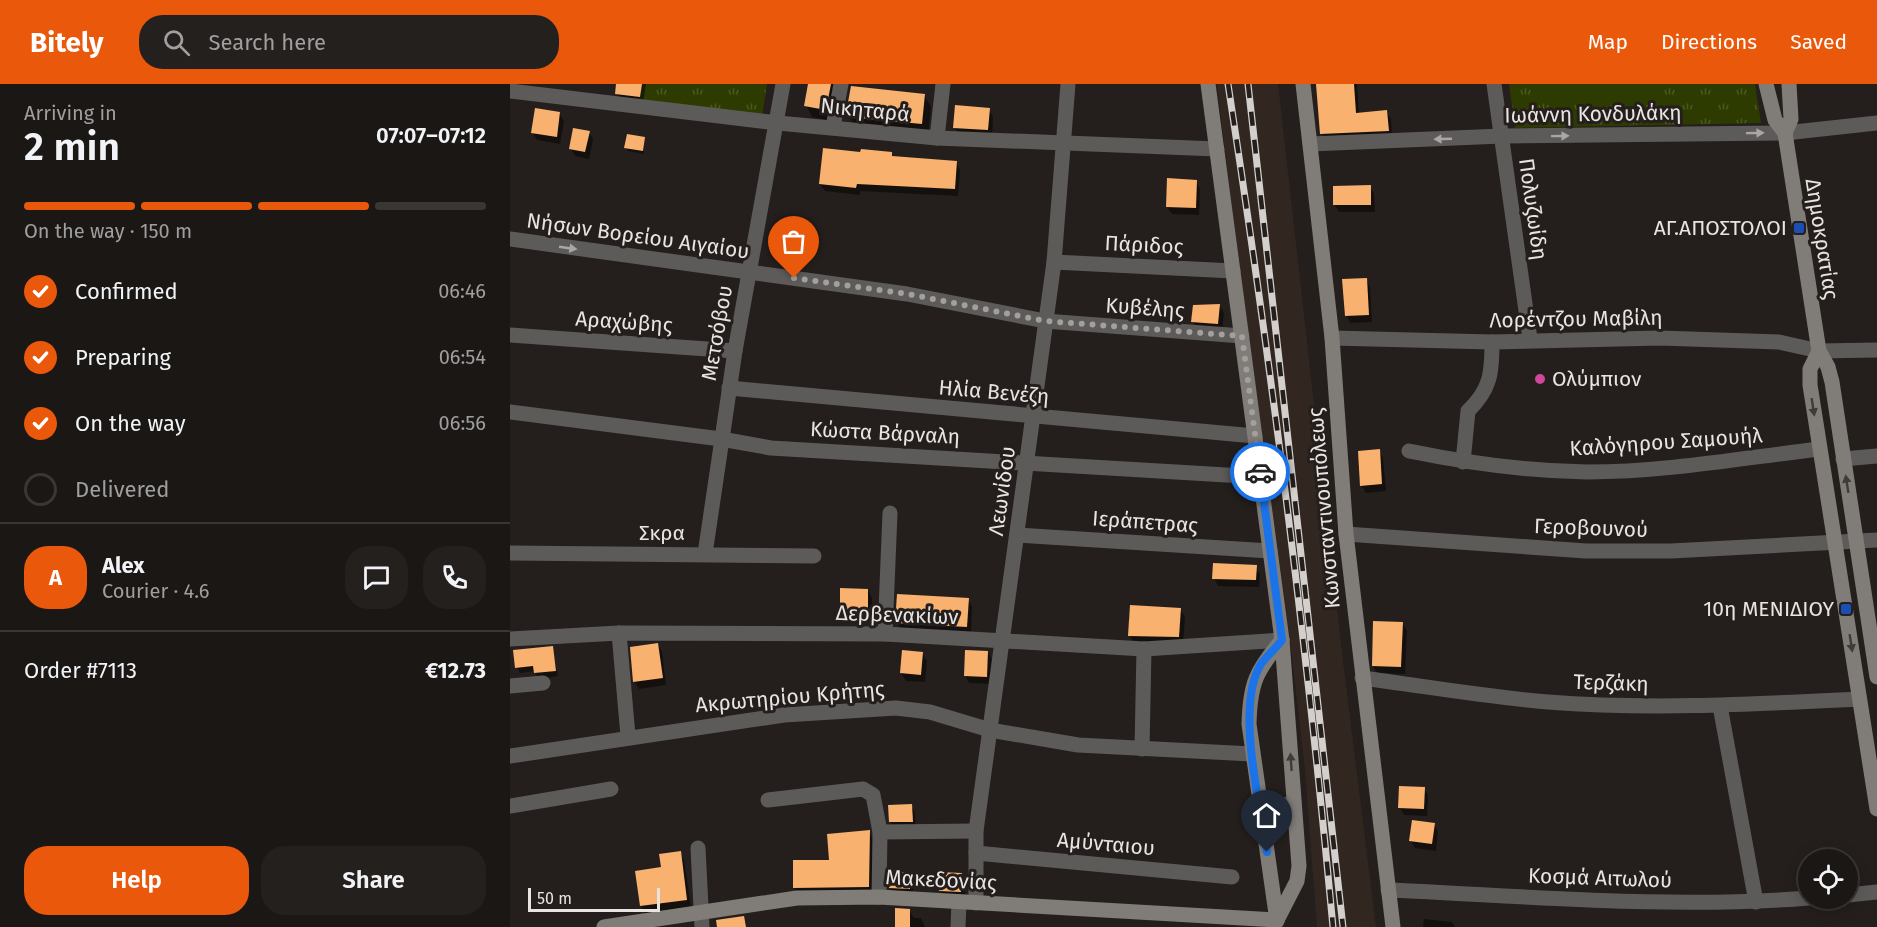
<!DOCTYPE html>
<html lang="en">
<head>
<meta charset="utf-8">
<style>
  body { margin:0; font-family:"Fira Sans",sans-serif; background:#24201e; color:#f1f3f6; height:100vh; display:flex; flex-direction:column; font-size:22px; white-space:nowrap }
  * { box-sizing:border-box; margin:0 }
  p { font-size:20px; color:#a09fa0 }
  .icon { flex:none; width:33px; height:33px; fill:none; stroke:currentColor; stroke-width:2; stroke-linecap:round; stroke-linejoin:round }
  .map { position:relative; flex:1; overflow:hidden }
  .side { display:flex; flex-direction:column; background:#1b1715; width:510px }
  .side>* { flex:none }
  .buttons { position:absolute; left:1288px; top:765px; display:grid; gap:12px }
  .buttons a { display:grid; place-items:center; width:60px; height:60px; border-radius:50%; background:#1b1715; box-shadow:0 3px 15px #0003,0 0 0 2px #393634; font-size:30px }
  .scale { position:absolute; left:18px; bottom:15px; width:132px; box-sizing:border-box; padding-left:6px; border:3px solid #e8e4e2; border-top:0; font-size:16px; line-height:21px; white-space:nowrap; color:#e8e4e2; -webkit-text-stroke:4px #241f1c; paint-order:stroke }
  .pin { position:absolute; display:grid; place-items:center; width:51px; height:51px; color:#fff; margin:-62px -26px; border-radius:50% 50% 50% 0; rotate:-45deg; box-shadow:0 0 6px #0007 }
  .pin .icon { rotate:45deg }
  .courier { position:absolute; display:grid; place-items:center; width:60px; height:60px; margin:-30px; border:4px solid #1a73e8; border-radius:50%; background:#fff; color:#222; box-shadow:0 2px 8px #0007 }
  .head em { font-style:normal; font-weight:600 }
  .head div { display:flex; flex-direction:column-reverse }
  .head { display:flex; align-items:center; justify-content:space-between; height:102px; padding:0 24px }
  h1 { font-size:39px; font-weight:600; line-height:45px }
  .bar { display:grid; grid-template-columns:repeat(4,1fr); gap:9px 6px; align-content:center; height:72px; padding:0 24px }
  .bar i { height:8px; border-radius:4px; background:#393634 }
  .bar .selected { background:#ea580c }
  .bar p { grid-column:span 4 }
  .line { display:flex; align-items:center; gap:15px; padding:0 24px; border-top:2px solid #393634 }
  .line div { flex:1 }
  .round { display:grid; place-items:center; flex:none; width:63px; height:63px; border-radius:24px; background:#24201e }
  ol { padding:0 24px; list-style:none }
  li { display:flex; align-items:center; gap:18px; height:66px }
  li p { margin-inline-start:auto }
  li .icon { padding:6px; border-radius:50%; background:#ea580c; color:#fff; stroke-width:4 }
  li:last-child { color:#a09fa0 }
  li i { width:33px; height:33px; border:3px solid #393634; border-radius:50% }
  .button { display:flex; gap:12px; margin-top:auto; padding:12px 24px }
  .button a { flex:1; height:69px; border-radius:24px; background:#ea580c; color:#fff; font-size:24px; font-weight:600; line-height:69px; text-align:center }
  .button a+a { background:#24201e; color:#f1f3f6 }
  header { display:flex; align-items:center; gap:36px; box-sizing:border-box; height:84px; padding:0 30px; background:#ea580c; color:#fff }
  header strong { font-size:28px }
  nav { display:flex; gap:33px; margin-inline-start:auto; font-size:21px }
  .search { width:420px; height:54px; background:#24201e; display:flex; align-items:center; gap:15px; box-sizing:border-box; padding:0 21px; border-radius:24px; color:#a09fa0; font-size:22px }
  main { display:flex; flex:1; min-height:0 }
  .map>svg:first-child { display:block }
  .built { fill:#312720 }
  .grass { fill:url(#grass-tufts) }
  .garden { fill:#2e3b00 }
  .shadow { fill:#0007 }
  .building { fill:#f9b170 }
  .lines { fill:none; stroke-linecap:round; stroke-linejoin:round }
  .street { stroke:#5d5b59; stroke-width:15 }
  .secondary { stroke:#807d79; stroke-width:15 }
  .rail-casing { stroke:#d3cfcd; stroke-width:7 }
  .rail { stroke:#241f1c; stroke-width:4.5; stroke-dasharray:14; stroke-linecap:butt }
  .oneway { fill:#a9a6a4 }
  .oneway2 { fill:#403b38 }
  .done { stroke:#a39f9d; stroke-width:6; stroke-dasharray:0 10.8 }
  .route { stroke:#1a73e8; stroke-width:8 }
  .transit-dot { fill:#1a4fb4; stroke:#241f1c; stroke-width:2 }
  .hotel-dot { fill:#d1479c; stroke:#241f1c; stroke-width:2 }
  .labels { text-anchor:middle; stroke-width:6; stroke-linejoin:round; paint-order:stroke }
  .street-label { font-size:21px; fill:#e8e4e2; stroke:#241f1c }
  .poi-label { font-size:21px; fill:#e8e4e2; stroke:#241f1c; text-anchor:end }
</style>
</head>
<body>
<header>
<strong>Bitely</strong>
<div class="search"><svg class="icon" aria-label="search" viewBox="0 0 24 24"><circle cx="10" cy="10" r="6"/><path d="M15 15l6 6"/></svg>Search here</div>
<nav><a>Map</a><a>Directions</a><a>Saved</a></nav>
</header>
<main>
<section class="side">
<div class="head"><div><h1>2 min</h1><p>Arriving in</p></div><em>07:07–07:12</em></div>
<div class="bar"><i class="selected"></i><i class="selected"></i><i class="selected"></i><i></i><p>On the way · 150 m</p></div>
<ol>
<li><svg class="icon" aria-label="check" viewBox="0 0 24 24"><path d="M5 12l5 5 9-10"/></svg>Confirmed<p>06:46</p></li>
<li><svg class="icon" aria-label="check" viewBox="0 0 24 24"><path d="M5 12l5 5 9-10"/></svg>Preparing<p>06:54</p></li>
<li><svg class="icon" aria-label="check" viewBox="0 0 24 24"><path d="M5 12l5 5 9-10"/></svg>On the way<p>06:56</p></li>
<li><i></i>Delivered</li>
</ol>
<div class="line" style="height:108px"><b class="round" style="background:#ea580c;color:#fff">A</b><div><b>Alex</b><p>Courier · 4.6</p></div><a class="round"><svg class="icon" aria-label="chat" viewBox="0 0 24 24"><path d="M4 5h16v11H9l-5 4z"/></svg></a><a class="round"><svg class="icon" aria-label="phone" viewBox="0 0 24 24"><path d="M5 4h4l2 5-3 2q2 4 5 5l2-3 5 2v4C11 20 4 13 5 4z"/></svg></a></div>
<div class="line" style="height:78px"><div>Order #7113</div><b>€12.73</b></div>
<div class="button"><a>Help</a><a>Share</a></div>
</section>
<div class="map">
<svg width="1367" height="843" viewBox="0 0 1367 843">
  <defs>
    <pattern id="grass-tufts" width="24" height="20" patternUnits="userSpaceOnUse" patternTransform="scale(1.5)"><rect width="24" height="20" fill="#2e3b00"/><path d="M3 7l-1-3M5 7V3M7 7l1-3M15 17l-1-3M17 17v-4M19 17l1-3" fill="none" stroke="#4c5725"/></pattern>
  </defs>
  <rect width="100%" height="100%" fill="#241f1c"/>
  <path class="built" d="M 707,0 L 768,0 L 832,570 L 866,843 L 807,843 L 795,686 L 781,563 L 727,165 Z"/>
  <g class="grass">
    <path d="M 132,0 L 257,0 L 252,32 L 129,16 Z"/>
    <path d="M 999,0 L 1245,0 L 1251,39 L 1005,44 Z"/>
  </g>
  <path class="garden" d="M 1023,0 L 1133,0 L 1133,14 L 1024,19 Z"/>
  <g class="shadow">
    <path d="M 108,0 L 136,0 L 133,20 L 111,17 L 106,9 Z"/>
    <path d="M 299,0 L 332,0 L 323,37 L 302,33 L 296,21 Z"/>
    <path d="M 808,0 L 847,0 L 849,30 L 876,28 L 881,35 L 882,54 L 816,57 L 812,49 Z"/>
    <path d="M 414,11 L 421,23 L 418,51 L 346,44 L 337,29 Z"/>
    <path d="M 479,25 L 483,33 L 482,53 L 449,51 L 445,44 Z"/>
    <path d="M 49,29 L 54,37 L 50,60 L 27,56 L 23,49 Z"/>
    <path d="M 79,48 L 83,55 L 79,75 L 65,72 L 61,65 Z"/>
    <path d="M 134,55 L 134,70 L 118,67 L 116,63 Z"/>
    <path d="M 351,70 L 381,70 L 384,74 L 446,78 L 450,86 L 448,112 L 350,107 L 350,111 L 315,107 L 310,100 Z"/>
    <path d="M 686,97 L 690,105 L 689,131 L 662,130 L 657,123 Z"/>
    <path d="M 860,103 L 864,110 L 865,128 L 829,128 L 825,121 Z"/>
    <path d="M 856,196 L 860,203 L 862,238 L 840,239 L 836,231 Z"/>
    <path d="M 709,221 L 714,229 L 712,247 L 687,245 L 683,238 Z"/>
    <path d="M 869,367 L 873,374 L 876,407 L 856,409 L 851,401 Z"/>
    <path d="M 746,483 L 750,490 L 749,503 L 708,502 L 704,494 Z"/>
    <path d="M 332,506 L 358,506 L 362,514 L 362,536 L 336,536 L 332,528 Z"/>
    <path d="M 458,515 L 462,523 L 461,550 L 391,546 L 387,538 Z"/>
    <path d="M 670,525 L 675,533 L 673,560 L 624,559 L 620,552 Z"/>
    <path d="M 892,539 L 897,547 L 895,590 L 867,589 L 863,582 Z"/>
    <path d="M 148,561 L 152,568 L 156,601 L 129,605 L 124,597 Z"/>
    <path d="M 42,564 L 48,592 L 28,595 L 25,587 L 10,589 L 7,583 Z"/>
    <path d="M 478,568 L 482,576 L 480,600 L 459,599 L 455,591 Z"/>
    <path d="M 412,569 L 417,577 L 415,598 L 396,597 L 391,589 Z"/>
    <path d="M 914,704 L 918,712 L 917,732 L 894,731 L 890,724 Z"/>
    <path d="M 401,721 L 405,729 L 406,745 L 385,745 L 380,738 Z"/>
    <path d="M 924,740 L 928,748 L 926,767 L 905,764 L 901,757 Z"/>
    <path d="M 359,748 L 363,755 L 363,810 L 289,812 L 284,804 L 285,777 L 320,778 Z"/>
    <path d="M 170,769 L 174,776 L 181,823 L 135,829 L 131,822 L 127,788 L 153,785 Z"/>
    <path d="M 399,789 L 403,797 L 403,812 L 385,811 L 380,803 Z"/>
    <path d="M 451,790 L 456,798 L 455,815 L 434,814 L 430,806 Z"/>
    <path d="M 399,826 L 404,834 L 411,834 L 415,843 L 386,843 Z"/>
    <path d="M 914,835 L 942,838 L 945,843 L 913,843 Z"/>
  </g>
  <g class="building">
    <path d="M 106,0 L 132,0 L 130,13 L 105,10 Z"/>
    <path d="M 298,0 L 321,0 L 316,26 L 294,22 Z"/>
    <path d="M 806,0 L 844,0 L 846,29 L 877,26 L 879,47 L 810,50 Z"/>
    <path d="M 341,2 L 415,10 L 412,40 L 338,33 L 339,30 L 336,29 Z"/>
    <path d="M 445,21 L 480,24 L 478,46 L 443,44 Z"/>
    <path d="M 25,24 L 50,28 L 47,53 L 21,49 Z"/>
    <path d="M 63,44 L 80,47 L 75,68 L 59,65 Z"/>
    <path d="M 117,50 L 135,53 L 133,67 L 114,64 Z"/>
    <path d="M 313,64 L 350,68 L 351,65 L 382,68 L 382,72 L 447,77 L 445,105 L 347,100 L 346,104 L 309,100 Z"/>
    <path d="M 657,94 L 687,96 L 686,124 L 656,123 Z"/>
    <path d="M 861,101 L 861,121 L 823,121 L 823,102 Z"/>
    <path d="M 857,194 L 859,231 L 835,232 L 832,195 Z"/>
    <path d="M 710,220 L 708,240 L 681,238 L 683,221 Z"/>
    <path d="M 870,365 L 872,400 L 850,402 L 848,367 Z"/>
    <path d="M 703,479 L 747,481 L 746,496 L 702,495 Z"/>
    <path d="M 330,504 L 358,505 L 358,529 L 330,528 Z"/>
    <path d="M 387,510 L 459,514 L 457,543 L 385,539 Z"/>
    <path d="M 620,521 L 671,524 L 669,553 L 618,552 Z"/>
    <path d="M 863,537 L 893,538 L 891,583 L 862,582 Z"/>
    <path d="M 148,559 L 153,594 L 123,598 L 120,563 Z"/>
    <path d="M 43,562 L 46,587 L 24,589 L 23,582 L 5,584 L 3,566 Z"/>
    <path d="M 392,566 L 413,568 L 411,591 L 390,589 Z"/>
    <path d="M 455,566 L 478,567 L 477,593 L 454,592 Z"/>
    <path d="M 889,702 L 915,703 L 914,725 L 888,724 Z"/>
    <path d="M 402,720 L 403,738 L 379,738 L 378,721 Z"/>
    <path d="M 902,736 L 925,739 L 922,760 L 899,757 Z"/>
    <path d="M 360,746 L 359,803 L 283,804 L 283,776 L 319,776 L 317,750 Z"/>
    <path d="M 171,767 L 177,816 L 130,822 L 125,787 L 151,783 L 149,770 Z"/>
    <path d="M 379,788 L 400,788 L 400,805 L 379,804 Z"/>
    <path d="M 429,788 L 452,789 L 451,808 L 429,807 Z"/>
    <path d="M 385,824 L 400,825 L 400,843 L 385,843 Z"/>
    <path d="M 234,832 L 236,843 L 207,843 L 206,836 Z"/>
  </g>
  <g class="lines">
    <g class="street">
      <path d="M 984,0 L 1020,255"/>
      <path d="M 0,7 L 268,39 L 427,54 L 707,65"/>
      <path d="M 323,43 L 331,0"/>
      <path d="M 427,54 L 433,0"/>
      <path d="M 800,60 L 992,52 L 1275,49 L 1367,39"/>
      <path d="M 0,155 L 397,210 L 535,237 L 732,252"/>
      <path d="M 544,178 L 723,187"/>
      <path d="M 0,251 L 225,267"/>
      <path d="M 822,254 L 982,258 L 1150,254 L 1269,258 L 1309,267 L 1367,266"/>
      <path d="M 219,304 L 745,352"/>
      <path d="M 0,328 L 211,355 L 261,364 L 750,393"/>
      <path d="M 899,367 C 957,379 1017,387 1077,388 C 1154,388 1233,374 1309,365"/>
      <path d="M 1333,375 L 1367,372"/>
      <path d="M 953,378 L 958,327 C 981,305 982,288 982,258"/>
      <path d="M 836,450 L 1076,467 L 1161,467 L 1367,456"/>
      <path d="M 507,451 L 760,467"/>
      <path d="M 0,469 L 304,472"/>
      <path d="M 195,470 L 225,267 L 273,0"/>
      <path d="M 109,549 L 118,652"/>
      <path d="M 375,550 L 380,429"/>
      <path d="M 0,555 L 109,549 L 375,550 L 634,565 L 772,556"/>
      <path d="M 852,594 C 914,602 976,613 1038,618 C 1142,626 1246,620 1349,615"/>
      <path d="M 0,602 L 33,599"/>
      <path d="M 1210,622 L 1246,818"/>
      <path d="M 632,665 L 634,565"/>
      <path d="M 0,672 L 274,631 L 386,624 L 420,628 L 480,646 L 568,661 L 742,670"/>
      <path d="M 258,716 L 353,705 L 363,711 L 370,748 L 369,813"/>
      <path d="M 0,722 L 101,705"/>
      <path d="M 750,722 L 783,720"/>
      <path d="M 370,748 L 466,747"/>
      <path d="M 188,764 L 192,843"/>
      <path d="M 466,769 L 722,793"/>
      <path d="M 878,806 C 1018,812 1160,825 1299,814"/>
      <path d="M 1338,811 L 1367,808"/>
      <path d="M 466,819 L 466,747 L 544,178 L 558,0"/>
      <path d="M 448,843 L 449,818"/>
    </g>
    <g class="secondary">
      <path d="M 698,0 L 772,556 L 789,782 L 787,797 L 767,836"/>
      <path d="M 793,0 L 822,254 L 836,450 L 883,843"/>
      <path d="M 1256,0 L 1265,36 L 1275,49 L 1309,267 L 1318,283 L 1322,298 L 1367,593"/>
      <path d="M 1275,49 L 1281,35 L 1279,0"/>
      <path d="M 1309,267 L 1300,285 L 1300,301 L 1367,725"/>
      <path d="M 767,837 L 739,640 C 740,599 746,587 772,556"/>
      <path d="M 94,843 L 287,814 L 369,813 L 767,836"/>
    </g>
    <g class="rail-casing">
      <g id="rail">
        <path d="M 718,0 C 761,280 797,561 823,843"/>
        <path d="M 738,0 L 833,843"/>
      </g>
    </g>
    <use href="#rail" class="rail"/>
  </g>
  <defs><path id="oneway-solid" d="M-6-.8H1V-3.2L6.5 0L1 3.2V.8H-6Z" transform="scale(1.5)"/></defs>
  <g class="oneway">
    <use href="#oneway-solid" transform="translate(1245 49) rotate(-1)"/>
    <use href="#oneway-solid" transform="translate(1050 52) rotate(-1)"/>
    <use href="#oneway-solid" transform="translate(933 55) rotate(178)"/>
    <use href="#oneway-solid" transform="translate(58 164) rotate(8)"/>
  </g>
  <g class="oneway2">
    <use href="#oneway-solid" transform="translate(1303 323) rotate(81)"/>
    <use href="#oneway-solid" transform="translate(1337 400) rotate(-99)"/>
    <use href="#oneway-solid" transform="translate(1341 559) rotate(81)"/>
    <use href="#oneway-solid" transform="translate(781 678) rotate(-94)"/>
  </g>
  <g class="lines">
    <path class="done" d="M 284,194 L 398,210 L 535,237 L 732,252 L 750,388"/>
    <path class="route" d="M 750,388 L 772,556 C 766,564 757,572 751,580 C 725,622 750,720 757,768"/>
  </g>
  <g class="transit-dot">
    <rect x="1283" y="138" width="12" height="12" rx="3"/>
    <rect x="1330" y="519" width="12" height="12" rx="3"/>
  </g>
  <circle class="hotel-dot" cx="1030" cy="295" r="6"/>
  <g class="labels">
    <g class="street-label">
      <text transform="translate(355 26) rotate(6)" y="7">Νικηταρά</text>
      <text transform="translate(1083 30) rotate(-1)" y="7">Ιωάννη Κονδυλάκη</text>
      <text transform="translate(1023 125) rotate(82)" y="7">Πολυζωίδη</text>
      <text transform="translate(128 152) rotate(8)" y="7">Νήσων Βορείου Αιγαίου</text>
      <text transform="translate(1312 155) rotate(81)" y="7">Δημοκρατίας</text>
      <text transform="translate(634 161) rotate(3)" y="7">Πάριδος</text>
      <text transform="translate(635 224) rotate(4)" y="7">Κυβέλης</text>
      <text transform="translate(1066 235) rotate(-1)" y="7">Λορέντζου Μαβίλη</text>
      <text transform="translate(114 238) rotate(4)" y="7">Αραχώβης</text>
      <text transform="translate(207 249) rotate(-80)" y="7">Μετσόβου</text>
      <text transform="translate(484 308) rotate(5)" y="7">Ηλία Βενέζη</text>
      <text transform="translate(375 349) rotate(3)" y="7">Κώστα Βάρναλη</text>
      <text transform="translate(1156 358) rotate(-4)" y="7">Καλόγηρου Σαμουήλ</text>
      <text transform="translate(492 407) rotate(-82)" y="7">Λεωνίδου</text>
      <text transform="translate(814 424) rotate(-95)" y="7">Κωνσταντινουπόλεως</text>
      <text transform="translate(635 438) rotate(4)" y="7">Ιεράπετρας</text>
      <text transform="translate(1081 444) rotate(2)" y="7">Γεροβουνού</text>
      <text x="152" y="456">Σκρα</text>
      <text transform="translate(387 531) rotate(2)" y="7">Δερβενακίων</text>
      <text transform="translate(1101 599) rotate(2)" y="7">Τερζάκη</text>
      <text transform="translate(280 613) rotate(-5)" y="7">Ακρωτηρίου Κρήτης</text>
      <text transform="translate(596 760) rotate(5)" y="7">Αμύνταιου</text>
      <text transform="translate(1090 794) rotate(2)" y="7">Κοσμά Αιτωλού</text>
      <text transform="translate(431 796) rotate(3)" y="7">Μακεδονίας</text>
    </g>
    <g class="poi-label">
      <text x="1277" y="151">ΑΓ.ΑΠΟΣΤΟΛΟΙ</text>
      <text x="1042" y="302" text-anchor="start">Ολύμπιον</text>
      <text x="1324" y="532">10η ΜΕΝΙΔΙΟΥ</text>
    </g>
  </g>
</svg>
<div class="buttons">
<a><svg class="icon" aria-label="locate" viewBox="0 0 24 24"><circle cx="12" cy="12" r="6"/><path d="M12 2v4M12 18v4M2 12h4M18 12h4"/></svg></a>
</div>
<div class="scale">50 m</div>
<div class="pin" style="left:284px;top:194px;background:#ea580c"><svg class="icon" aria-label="bag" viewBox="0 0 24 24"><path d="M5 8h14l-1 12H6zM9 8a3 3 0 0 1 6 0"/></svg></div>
<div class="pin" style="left:757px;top:768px;background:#1f2937"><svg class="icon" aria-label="home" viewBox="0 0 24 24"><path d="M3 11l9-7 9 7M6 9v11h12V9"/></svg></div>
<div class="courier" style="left:750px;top:388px"><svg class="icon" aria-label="car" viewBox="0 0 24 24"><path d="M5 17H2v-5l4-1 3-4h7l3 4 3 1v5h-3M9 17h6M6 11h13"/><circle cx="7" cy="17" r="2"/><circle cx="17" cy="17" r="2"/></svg></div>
</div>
</main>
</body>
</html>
